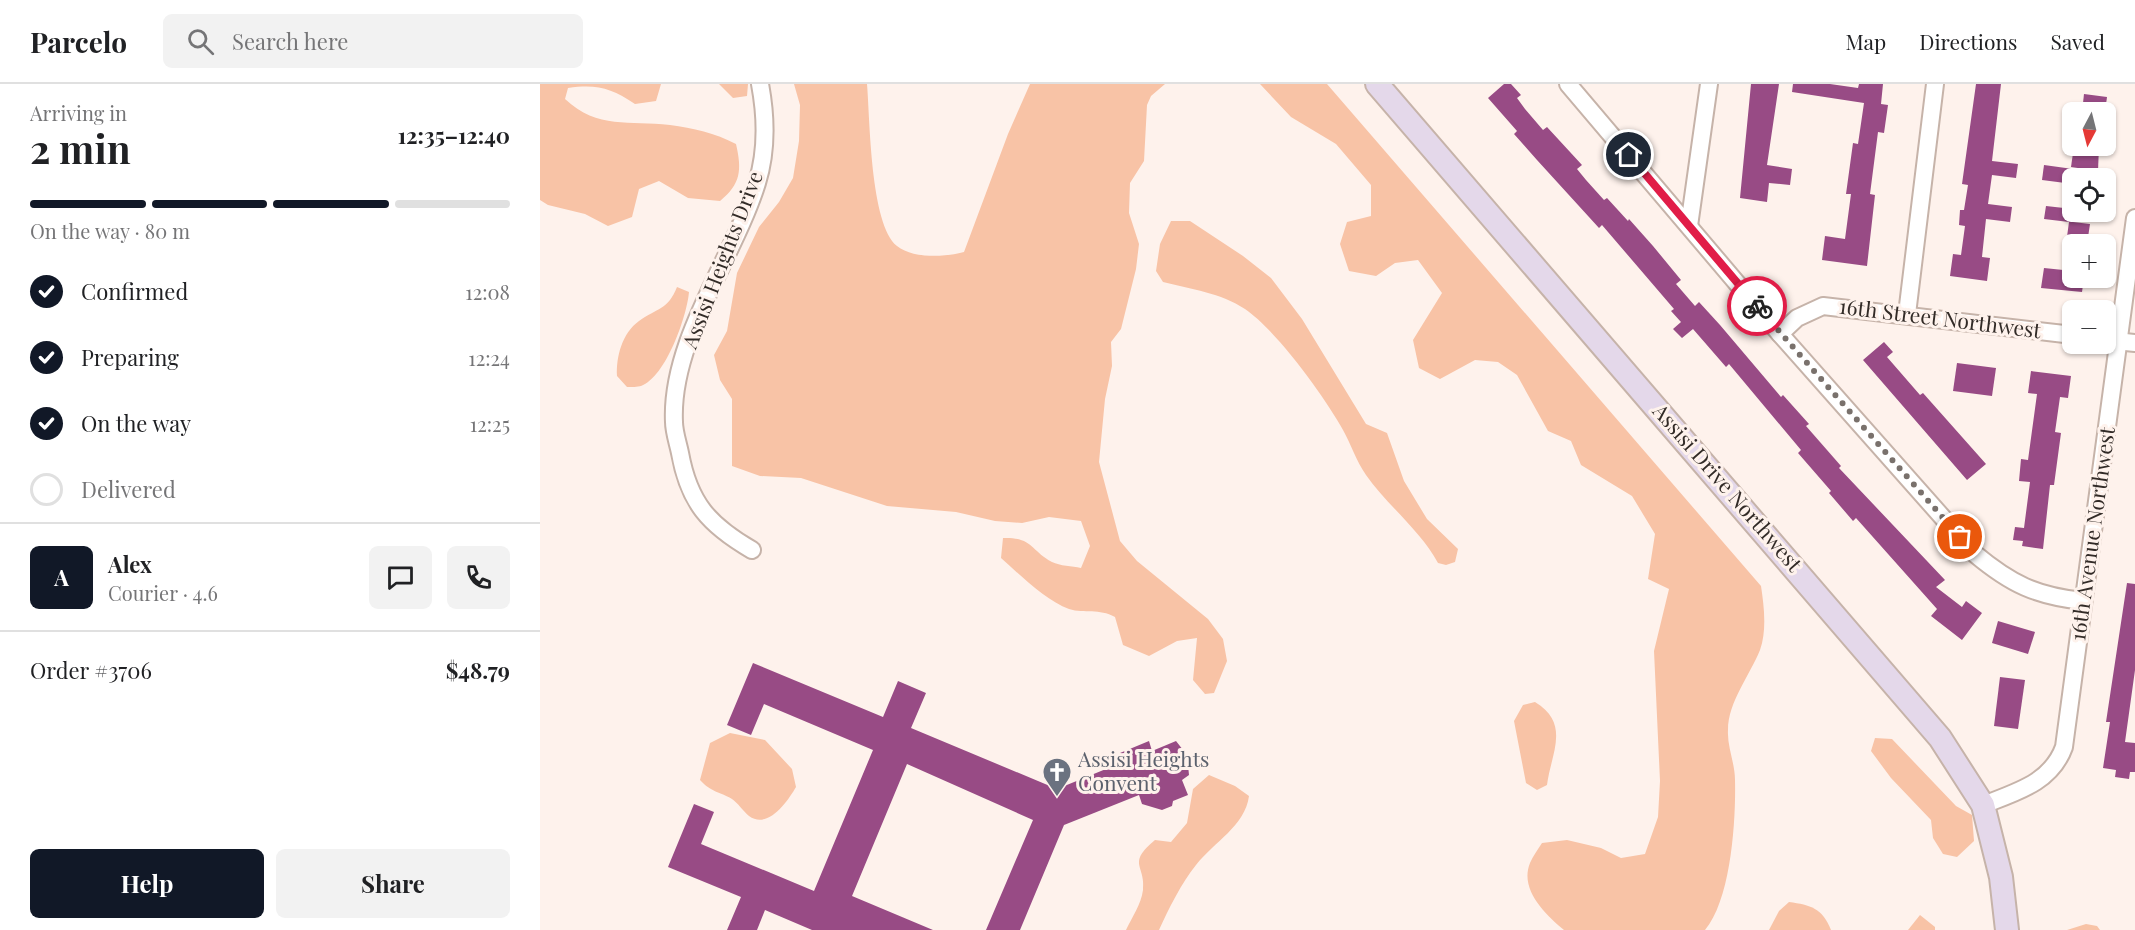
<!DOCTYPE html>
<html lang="en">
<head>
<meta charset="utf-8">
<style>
  body { margin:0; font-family:"Playfair Display",serif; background:#f2f2f2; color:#202124; height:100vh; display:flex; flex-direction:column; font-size:22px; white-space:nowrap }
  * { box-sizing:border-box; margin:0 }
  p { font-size:20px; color:#757577 }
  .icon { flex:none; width:33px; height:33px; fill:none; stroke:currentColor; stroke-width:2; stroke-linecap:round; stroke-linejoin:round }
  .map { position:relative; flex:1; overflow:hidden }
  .drawer { display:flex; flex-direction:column; background:#fff; width:540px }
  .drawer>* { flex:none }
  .needle { width:39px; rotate:187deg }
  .controls { position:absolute; left:1522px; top:18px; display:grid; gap:12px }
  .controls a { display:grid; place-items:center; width:54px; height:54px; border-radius:9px; background:#fff; box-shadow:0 2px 4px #0004; font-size:30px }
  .pin { position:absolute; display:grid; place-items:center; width:51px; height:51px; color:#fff; margin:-26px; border:3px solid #fff; border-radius:50%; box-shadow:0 2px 6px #0007 }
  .courier { position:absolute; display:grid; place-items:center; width:60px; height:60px; margin:-30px; border:4px solid #e11d48; border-radius:50%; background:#fff; color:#222; box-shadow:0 2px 8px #0007 }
  .summary em { font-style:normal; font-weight:700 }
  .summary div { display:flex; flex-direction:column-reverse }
  .summary { display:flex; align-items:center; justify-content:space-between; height:102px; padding:0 30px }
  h1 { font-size:39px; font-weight:700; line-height:45px }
  .bar { display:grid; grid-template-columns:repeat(4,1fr); gap:9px 6px; align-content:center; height:72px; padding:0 30px }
  .bar i { height:8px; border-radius:4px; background:#e0e0e0 }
  .bar .selected { background:#111827 }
  .bar p { grid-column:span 4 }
  .line { display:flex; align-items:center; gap:15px; padding:0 30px; border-top:2px solid #e0e0e0 }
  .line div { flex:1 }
  .round { display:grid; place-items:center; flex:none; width:63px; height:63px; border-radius:9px; background:#f2f2f2 }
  ol { padding:0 30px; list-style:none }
  li { display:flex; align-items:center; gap:18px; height:66px }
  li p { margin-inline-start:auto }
  li .icon { padding:6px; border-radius:50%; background:#111827; color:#fff; stroke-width:4 }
  li:last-child { color:#757577 }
  li i { width:33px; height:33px; border:3px solid #e0e0e0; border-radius:50% }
  .action { display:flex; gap:12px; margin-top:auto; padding:12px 30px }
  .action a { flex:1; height:69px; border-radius:9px; background:#111827; color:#fff; font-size:24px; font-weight:700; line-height:69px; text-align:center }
  .action a+a { background:#f2f2f2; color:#202124 }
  header { display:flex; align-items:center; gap:36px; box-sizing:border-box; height:84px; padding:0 30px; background:#fff; border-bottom:2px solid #e0e0e0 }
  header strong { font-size:28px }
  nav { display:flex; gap:33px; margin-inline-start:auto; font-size:21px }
  .search { width:420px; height:54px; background:#f2f2f2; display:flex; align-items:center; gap:15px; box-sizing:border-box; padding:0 21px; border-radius:9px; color:#757577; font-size:22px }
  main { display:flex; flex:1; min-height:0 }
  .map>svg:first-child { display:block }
  .green { fill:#f8c3a6 }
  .building { fill:#984b85 }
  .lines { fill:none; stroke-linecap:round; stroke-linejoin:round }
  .minor-casing { stroke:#c6b3a9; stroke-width:20 }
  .secondary-casing { stroke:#c6b3a9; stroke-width:26 }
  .minor { stroke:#fff; stroke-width:16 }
  .secondary { stroke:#e4d8ea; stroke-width:22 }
  .done { stroke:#79716c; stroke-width:6; stroke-dasharray:0 10.8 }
  .route { stroke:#e11d48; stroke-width:8 }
  .labels { text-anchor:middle; stroke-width:6; stroke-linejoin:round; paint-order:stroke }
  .street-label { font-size:21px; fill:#322b27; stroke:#fef2ec }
  .worship-label { font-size:21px; fill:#5b616d; stroke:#fef2ec; text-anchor:start }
</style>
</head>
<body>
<header>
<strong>Parcelo</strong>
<div class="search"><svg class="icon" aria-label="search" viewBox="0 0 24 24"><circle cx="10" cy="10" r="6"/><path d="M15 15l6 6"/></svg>Search here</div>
<nav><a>Map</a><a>Directions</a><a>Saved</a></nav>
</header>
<main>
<section class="drawer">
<div class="summary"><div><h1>2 min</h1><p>Arriving in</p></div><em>12:35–12:40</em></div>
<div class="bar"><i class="selected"></i><i class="selected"></i><i class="selected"></i><i></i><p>On the way · 80 m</p></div>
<ol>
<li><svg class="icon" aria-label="check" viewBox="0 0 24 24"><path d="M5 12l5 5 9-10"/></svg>Confirmed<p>12:08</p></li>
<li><svg class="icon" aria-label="check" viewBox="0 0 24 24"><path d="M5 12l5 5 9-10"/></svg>Preparing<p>12:24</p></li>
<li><svg class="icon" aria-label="check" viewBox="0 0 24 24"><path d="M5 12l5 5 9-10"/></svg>On the way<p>12:25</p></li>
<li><i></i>Delivered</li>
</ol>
<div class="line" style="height:108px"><b class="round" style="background:#111827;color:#fff">A</b><div><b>Alex</b><p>Courier · 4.6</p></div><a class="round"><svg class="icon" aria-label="chat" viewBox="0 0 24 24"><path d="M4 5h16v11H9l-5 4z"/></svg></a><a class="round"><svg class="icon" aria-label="phone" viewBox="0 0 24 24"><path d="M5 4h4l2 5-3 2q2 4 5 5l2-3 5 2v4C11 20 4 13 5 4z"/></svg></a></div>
<div class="line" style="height:78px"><div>Order #3706</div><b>$48.79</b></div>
<div class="action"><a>Help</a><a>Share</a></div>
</section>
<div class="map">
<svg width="1595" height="846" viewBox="0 0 1595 846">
  <rect width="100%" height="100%" fill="#fef2ec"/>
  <g class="green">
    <path d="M 0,0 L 121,0 L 116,17 L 95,20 C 71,4 57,0 28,4 L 25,15 C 58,46 89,36 130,41 C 153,44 175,49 196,60 C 202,86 201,100 180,117 L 148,114 L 119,97 L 99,105 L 92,133 L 68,142 L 45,130 L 8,121 L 0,116 Z"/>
    <path d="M 179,0 L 208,0 L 207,12 L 193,14 Z"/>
    <path d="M 254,0 L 327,0 C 330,35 330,140 357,162 C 373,175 406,173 424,168 L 468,50 L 490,0 L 625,0 L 611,12 L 607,21 L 604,77 L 590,99 L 589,129 L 599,160 L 596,185 L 581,245 L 571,258 L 572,282 L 565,315 L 559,378 L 580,457 L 597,477 L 668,535 L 683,555 L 687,577 L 674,609 L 665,610 L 653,596 L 657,554 L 637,557 L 609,572 L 583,561 L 575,533 C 559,524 545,530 529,525 C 506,517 479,490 461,474 L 463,454 C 493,453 490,466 512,478 C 520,482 532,482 541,484 L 550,462 L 541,437 L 509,433 L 482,439 L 455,437 L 416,428 L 347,422 L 261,394 L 220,392 L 192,382 L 192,315 L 180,296 L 174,271 L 187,247 L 197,189 L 219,143 L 239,118 L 253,94 L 259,57 L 260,21 Z"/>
    <path d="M 720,0 L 787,0 L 1221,502 C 1224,522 1227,546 1220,566 C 1210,591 1188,618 1188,646 C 1187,663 1195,679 1195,696 C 1196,737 1191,815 1165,846 L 1024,846 C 1006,831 979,806 990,779 C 993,772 998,765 1002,759 L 1027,756 L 1061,764 L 1081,774 L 1105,770 L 1118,733 L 1120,697 L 1114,567 L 1129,505 L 1108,495 L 1115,450 L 1092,412 L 1041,381 L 1031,357 L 1008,347 L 977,291 L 958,278 L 935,276 L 900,295 L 879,284 L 873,256 L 902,209 L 878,176 L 855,179 L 836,192 L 809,187 L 800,160 L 807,138 L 831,132 L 831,101 L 796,60 L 751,33 Z"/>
    <path d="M 631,137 L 650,137 L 703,172 L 731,194 L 762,235 L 826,340 L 847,349 L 864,397 L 887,435 L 918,465 L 915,478 L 906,481 L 898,479 C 881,447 847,421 826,391 C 816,377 811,360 803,346 C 785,313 736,246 705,225 C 681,209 651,205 623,198 L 616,187 L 620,160 Z"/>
    <path d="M 137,203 L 149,208 C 147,232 126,293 101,302 C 98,303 91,303 87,303 L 77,292 C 76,273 82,249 99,237 C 117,224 128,226 137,203 Z"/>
    <path d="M 995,618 C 1031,640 1011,669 1007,701 L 997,706 L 986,699 L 974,637 L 983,621 Z"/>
    <path d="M 190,649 L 225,656 L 252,685 L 256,703 C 248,717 228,746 209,732 C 203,727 198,719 192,715 C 179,707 172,709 160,696 L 170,659 Z"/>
    <path d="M 1335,654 L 1352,655 L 1416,722 L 1432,731 L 1434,757 L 1417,773 L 1403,770 L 1393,754 L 1391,736 L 1351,694 L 1331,667 Z"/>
    <path d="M 669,691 L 695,702 L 709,712 C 705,742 674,758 656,781 C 641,800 629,824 619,846 L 586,846 C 592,833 601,821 603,806 C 606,781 586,780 615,756 L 631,758 L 647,739 L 653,705 Z"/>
    <path d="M 1249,818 C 1271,821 1282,824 1291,846 L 1229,846 L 1239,827 Z"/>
    <path d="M 1380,831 L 1395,843 L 1395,846 L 1368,846 Z"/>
    <path d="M 1546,840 L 1557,842 L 1560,846 L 1527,846 Z"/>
  </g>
  <g class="building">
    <path d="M 964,0 L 971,0 L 981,11 L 977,14 L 985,25 L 1003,46 L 1007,43 L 1042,81 L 1037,85 L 1046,96 L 1064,116 L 1067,114 L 1088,137 L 1089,135 L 1113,162 L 1141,196 L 1136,200 L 1155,222 L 1159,218 L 1180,241 L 1241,313 L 1243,311 L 1269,340 L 1266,342 L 1301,382 L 1299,384 L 1405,496 L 1396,503 L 1422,523 L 1426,517 L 1442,529 L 1422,556 L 1391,532 L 1397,525 L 1316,434 L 1313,437 L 1289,409 L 1291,407 L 1258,369 L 1261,366 L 1189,280 L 1186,283 L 1153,245 L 1142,254 L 1133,245 L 1141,238 L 1131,227 L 1134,225 L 1062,141 L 1059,144 L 997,76 L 974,50 L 977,47 L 948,14 Z"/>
    <path d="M 1211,0 L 1239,0 L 1227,81 L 1252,85 L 1250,101 L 1229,99 L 1227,118 L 1200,114 Z"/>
    <path d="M 1253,0 L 1290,0 L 1318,4 L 1319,0 L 1343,0 L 1341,20 L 1348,21 L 1344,49 L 1338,48 L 1330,110 L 1335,111 L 1327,182 L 1282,176 L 1285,152 L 1305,155 L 1311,110 L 1306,110 L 1313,59 L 1318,60 L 1324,19 L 1252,8 Z"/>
    <path d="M 1436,0 L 1461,0 L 1452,77 L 1478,80 L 1476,94 L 1452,91 L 1448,120 L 1472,123 L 1470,138 L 1446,135 L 1442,173 L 1450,174 L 1447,197 L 1410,192 L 1413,170 L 1421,171 L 1425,142 L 1419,141 L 1420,126 L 1424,126 L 1428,101 L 1422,100 Z"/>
    <path d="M 1544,10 L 1567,13 L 1565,28 L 1542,28 Z"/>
    <path d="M 1534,62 L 1559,62 L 1558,87 L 1531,83 Z"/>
    <path d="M 1504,81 L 1533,85 L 1533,100 L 1502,96 Z"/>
    <path d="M 1506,122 L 1533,125 L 1533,138 L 1550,140 L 1547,160 L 1526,160 L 1529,138 L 1504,135 Z"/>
    <path d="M 1504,184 L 1533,187 L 1533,194 L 1544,194 L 1542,208 L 1501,204 Z"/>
    <path d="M 1344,258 L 1353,268 L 1347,273 L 1380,311 L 1383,309 L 1446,380 L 1427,396 L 1323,276 Z"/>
    <path d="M 1417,279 L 1456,284 L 1452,312 L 1413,307 Z"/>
    <path d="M 1491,287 L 1531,292 L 1528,314 L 1520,313 L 1515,348 L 1521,349 L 1514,401 L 1510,401 L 1503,465 L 1482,462 L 1483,457 L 1473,456 L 1475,443 L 1484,444 L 1490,398 L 1479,397 L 1481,375 L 1488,376 L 1497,310 L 1488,309 Z"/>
    <path d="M 1587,499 L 1595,500 L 1595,586 L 1585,658 L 1595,659 L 1595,688 L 1590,688 L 1589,695 L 1575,693 L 1576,686 L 1563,684 L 1570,638 L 1566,638 Z"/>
    <path d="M 1458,537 L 1495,548 L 1488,570 L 1452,559 Z"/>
    <path d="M 213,579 L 343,633 L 358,597 L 386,609 L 371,644 L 517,705 L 583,678 L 580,669 L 609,657 L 612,667 L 636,657 L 647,671 L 649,691 L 642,696 L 648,711 L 633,717 L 632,722 L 622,726 L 602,720 L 599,711 L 524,741 L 480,846 L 446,846 L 493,736 L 367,680 L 312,812 L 393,846 L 272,846 L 225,826 L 217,846 L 187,846 L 201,813 L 128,783 L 154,720 L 174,728 L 161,760 L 274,807 L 333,666 L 224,620 L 211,651 L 187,641 Z"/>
    <path d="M 1460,593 L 1485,596 L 1478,645 L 1454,642 Z"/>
  </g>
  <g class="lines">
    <g class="minor-casing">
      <g id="minor">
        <path d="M 1028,0 L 1240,250 L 1435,470 C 1471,500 1496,512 1543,517"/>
        <path d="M 1149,142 L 1169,0"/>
        <path d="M 1367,230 L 1395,0"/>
        <path d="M 1240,250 L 1257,234 L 1283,222 L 1533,251"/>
        <path d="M 1566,256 L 1595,259"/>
        <path d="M 212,466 C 169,441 149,419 140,369 C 138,359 134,348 134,338 C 130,257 194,173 217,99 C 227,67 226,32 220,0"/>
        <path d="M 1443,721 C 1476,708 1511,699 1524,663 L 1595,134"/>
      </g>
    </g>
    <g class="secondary-casing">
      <path id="secondary" d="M 837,0 L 1400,654 L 1443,721 L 1461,793 L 1467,846"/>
    </g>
    <use href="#minor" class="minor"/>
    <use href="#secondary" class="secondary"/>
  </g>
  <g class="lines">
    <path class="done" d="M 1217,222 L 1420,453"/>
    <path class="route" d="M 1089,71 L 1217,222"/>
  </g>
  <defs>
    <g id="church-pin" transform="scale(1.5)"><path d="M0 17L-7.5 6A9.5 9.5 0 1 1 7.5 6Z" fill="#6b7280" stroke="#fef2ec"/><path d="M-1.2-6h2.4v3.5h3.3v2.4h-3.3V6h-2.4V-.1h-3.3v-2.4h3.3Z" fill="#fff"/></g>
  </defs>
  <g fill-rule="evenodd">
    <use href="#church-pin" x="517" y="688"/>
  </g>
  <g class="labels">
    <g class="street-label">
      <text transform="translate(183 176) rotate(-69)" y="7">Assisi Heights Drive</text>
      <text transform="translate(1400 235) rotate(7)" y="7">16th Street Northwest</text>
      <text transform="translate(1187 404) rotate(49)" y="7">Assisi Drive Northwest</text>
      <text transform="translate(1553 450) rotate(-82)" y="7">16th Avenue Northwest</text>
    </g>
    <g class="worship-label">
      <text x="538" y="683">Assisi Heights<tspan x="538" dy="24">Convent</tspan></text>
    </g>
  </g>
</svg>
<div class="controls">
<a><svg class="needle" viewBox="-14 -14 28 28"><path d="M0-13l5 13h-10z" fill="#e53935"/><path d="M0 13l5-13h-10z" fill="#757577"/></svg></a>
<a><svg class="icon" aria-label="locate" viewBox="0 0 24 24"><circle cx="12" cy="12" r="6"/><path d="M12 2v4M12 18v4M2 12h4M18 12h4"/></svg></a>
<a>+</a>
<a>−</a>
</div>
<div class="pin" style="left:1420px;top:453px;background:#ea580c"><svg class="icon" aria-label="bag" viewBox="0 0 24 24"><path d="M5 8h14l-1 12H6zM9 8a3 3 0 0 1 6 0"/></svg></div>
<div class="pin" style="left:1089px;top:71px;background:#1f2937"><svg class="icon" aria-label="home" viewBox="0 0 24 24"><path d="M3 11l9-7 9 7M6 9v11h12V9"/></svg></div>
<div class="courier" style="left:1217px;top:222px"><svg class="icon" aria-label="bike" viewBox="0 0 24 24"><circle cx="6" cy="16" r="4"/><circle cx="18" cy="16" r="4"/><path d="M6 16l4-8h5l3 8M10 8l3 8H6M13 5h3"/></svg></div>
</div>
</main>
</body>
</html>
